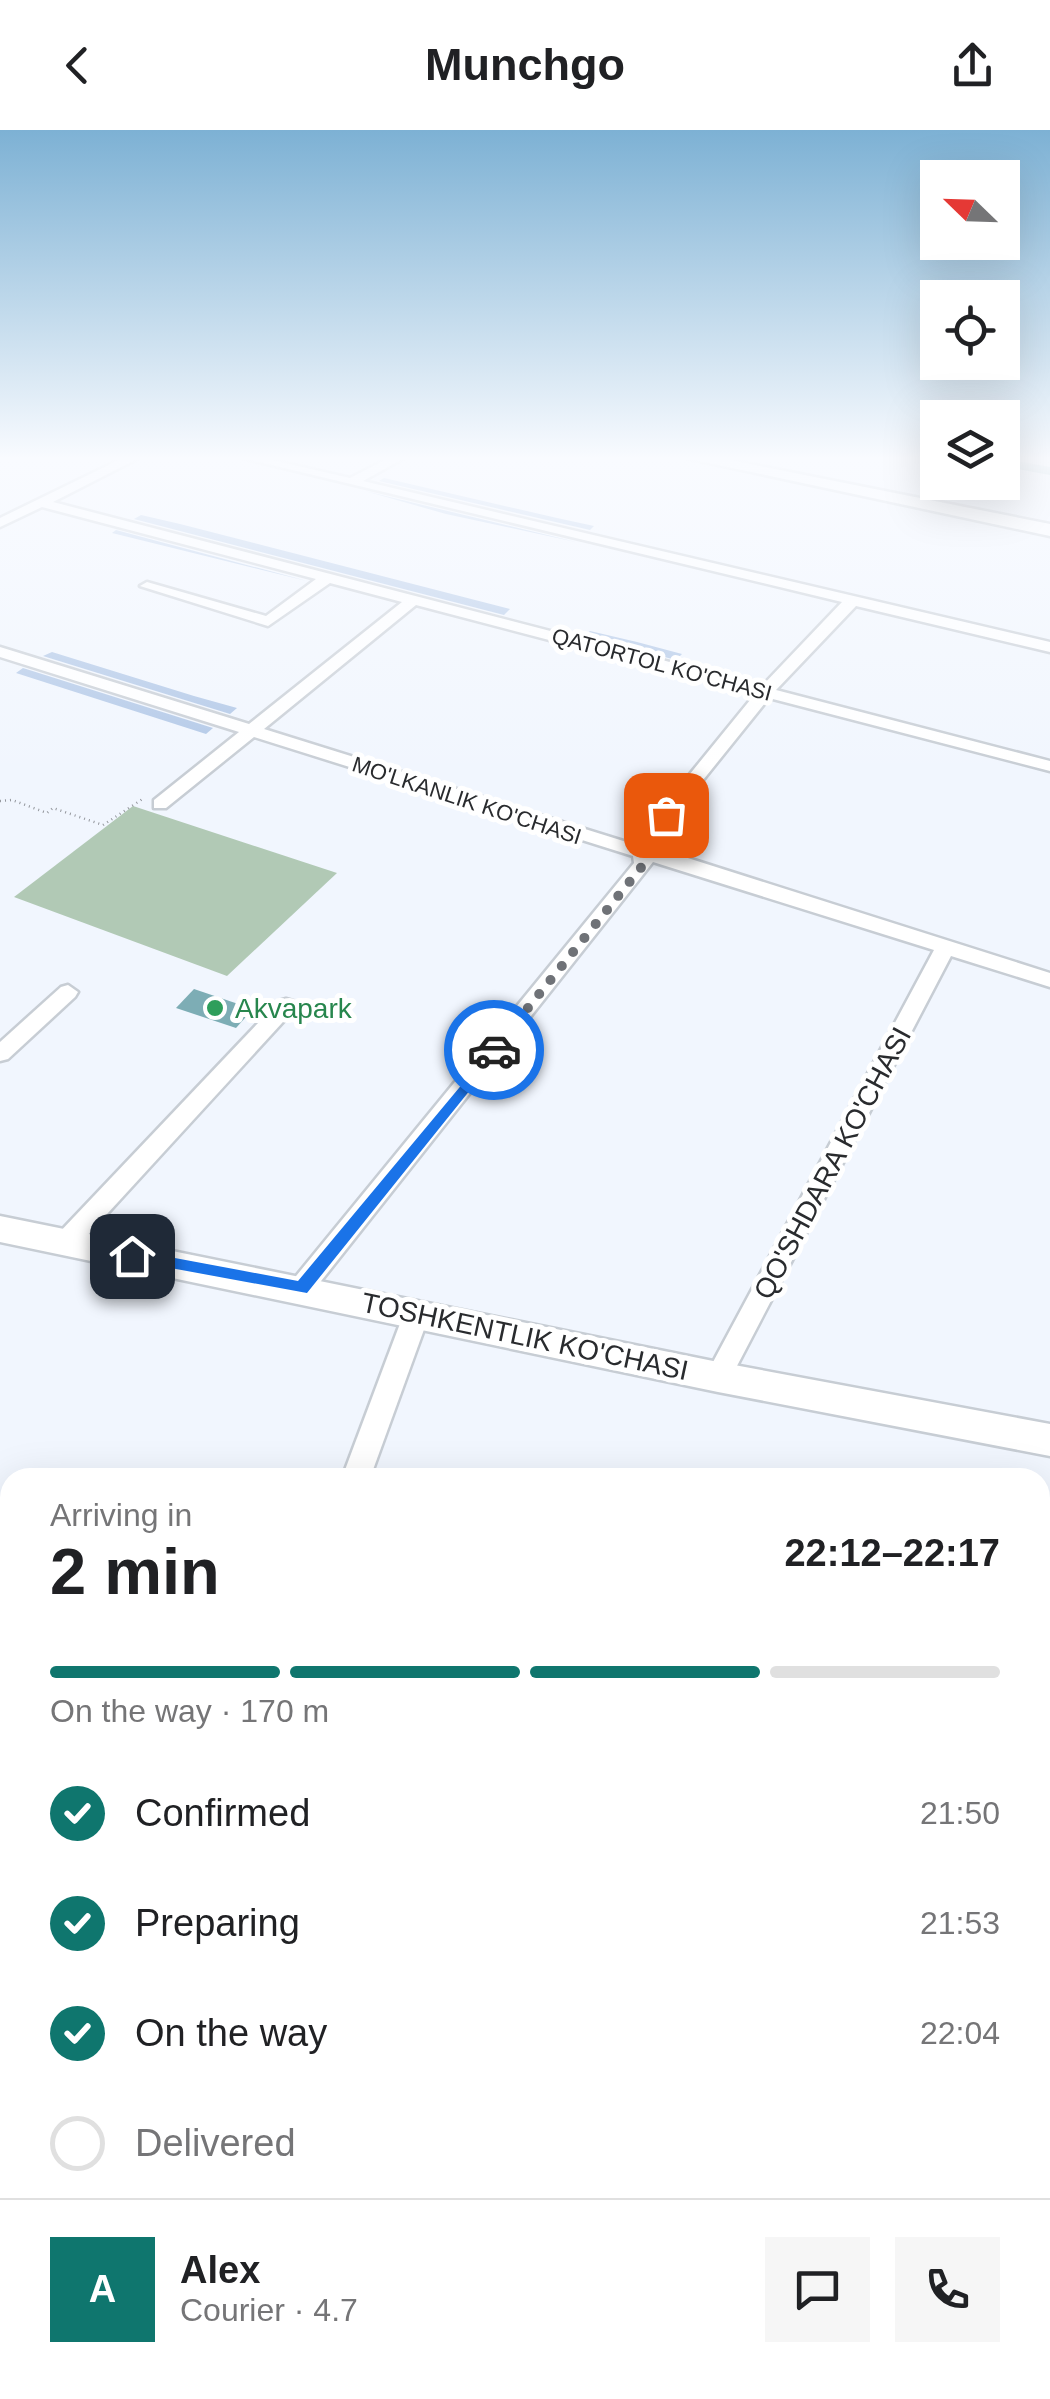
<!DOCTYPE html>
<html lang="en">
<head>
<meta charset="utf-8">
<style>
  body { margin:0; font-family:Arial,sans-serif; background:#f6f6f6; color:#202124; height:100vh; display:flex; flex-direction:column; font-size:38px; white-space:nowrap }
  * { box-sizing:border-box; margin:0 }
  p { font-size:32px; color:#757577 }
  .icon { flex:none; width:55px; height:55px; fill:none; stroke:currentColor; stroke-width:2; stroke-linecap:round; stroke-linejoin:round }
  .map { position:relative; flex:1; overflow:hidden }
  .drawer { position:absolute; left:0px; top:1338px; width:1050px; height:932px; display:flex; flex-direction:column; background:#fff; border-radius:30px 30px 0 0; box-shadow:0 10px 40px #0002 }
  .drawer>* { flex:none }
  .needle { width:65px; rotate:293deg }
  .fabs { position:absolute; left:920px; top:30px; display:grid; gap:20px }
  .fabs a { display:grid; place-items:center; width:100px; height:100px; border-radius:0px; background:#fff; box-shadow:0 10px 40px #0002; font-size:50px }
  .pin { position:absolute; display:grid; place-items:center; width:85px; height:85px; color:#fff; margin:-42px; border-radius:20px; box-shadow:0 5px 15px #0006 }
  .courier { position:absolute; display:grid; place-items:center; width:100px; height:100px; margin:-50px; border:8px solid #1a73e8; border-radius:50%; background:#fff; color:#222; box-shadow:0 2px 12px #0007 }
  .headline em { font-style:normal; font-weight:700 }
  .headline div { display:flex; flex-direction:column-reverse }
  .headline { display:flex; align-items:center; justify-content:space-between; height:170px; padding:0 50px }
  h1 { font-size:65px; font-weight:700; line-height:75px }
  .bar { display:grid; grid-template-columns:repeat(4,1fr); gap:15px 10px; align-content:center; height:120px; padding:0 50px }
  .bar i { height:12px; border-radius:8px; background:#e0e0e0 }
  .bar .current { background:#0f766e }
  .bar p { grid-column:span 4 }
  .line { display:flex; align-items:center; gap:25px; padding:0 50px; border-top:2px solid #e0e0e0 }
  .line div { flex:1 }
  .round { display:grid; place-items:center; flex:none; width:105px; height:105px; border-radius:0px; background:#f6f6f6 }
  ol { padding:0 50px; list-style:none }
  li { display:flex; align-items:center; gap:30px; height:110px }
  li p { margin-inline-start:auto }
  li .icon { padding:10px; border-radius:50%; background:#0f766e; color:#fff; stroke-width:4 }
  li:last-child { color:#757577 }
  li i { width:55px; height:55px; border:5px solid #e0e0e0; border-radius:50% }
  header { display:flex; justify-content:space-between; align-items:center; height:130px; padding:0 50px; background:#fff; font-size:45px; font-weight:700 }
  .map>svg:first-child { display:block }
  .green { fill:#b1c9b5 }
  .water { fill:#7dadb5 }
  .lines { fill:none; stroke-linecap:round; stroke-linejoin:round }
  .stream { stroke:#7dadb5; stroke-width:9 }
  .canal { fill:#7dadb5; fill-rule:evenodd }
  .building { fill:#afc6e6 }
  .street-casing { stroke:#c7cdd4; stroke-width:5 }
  .secondary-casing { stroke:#c7cdd4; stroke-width:5 }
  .path { stroke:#94979d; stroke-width:2.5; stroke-dasharray:1 4; stroke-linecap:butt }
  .street { fill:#fff; fill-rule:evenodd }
  .secondary { fill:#fff; fill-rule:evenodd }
  .route { fill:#1a73e8 }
  .done { stroke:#6f7277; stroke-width:10; stroke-dasharray:0 18 }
  .leisure-dot { fill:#2e9e5b; stroke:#fff; stroke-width:4 }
  .labels { text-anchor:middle; stroke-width:10; stroke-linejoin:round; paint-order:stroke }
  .far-street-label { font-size:22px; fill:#292b2e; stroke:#fff }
  .leisure-label { font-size:28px; fill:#27864d; stroke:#fff; text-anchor:start }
  .street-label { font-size:28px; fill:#292b2e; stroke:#fff }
</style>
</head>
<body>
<header><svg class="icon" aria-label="back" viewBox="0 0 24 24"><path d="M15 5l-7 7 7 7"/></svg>Munchgo<svg class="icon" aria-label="share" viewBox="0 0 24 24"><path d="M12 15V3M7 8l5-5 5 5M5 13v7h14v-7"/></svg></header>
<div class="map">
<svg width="1050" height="2269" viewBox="0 0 1050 2269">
  <rect width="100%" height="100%" fill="#f1f6fe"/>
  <path class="green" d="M 133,676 L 337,743 L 227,846 L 14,767 Z"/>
  <path class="water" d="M 194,859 L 253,879 L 236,898 L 176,878 Z"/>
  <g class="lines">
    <g class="stream">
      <path d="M 1040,1951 L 1050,1947"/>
      <path d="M 0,2254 L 10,2251"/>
    </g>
    <path class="canal" d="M 1002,328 L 1050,337 L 1050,345 L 1002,336 Z"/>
  </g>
  <g class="building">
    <path d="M 384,348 L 557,388 L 594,396 L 590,400 L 379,351 Z"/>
    <path d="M 365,361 L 576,412 L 446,384 Z"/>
    <path d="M 141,385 L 180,394 L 510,479 L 504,485 L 134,389 Z"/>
    <path d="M 116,400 L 307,451 L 112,403 Z"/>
    <path d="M 590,501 L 637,512 L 682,524 L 676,530 L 584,506 Z"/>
    <path d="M 52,522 L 194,566 L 237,578 L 230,584 L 43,526 Z"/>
    <path d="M 23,538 L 213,598 L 206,604 L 16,543 Z"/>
  </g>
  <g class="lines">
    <g class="street-casing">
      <g id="street">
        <path d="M 125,327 L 141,327 L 53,372 L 762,556 L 842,472 L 238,327 L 259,327 L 350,348 L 391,327 L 406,327 L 363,351 L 1050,512 L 1050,522 L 856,476 L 776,560 L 1050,631 L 1050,641 L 769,568 L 650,716 L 1050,843 L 1050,857 L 951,826 L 727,1255 L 718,1258 L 709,1255 L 705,1247 L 934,820 L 653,732 L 310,1165 L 292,1165 L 288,1158 L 292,1151 L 634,733 L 633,726 L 254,607 L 166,678 L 154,678 L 154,670 L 239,602 L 0,527 L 0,517 L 249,594 L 402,472 L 330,453 L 268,496 L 140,456 L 147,452 L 266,486 L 316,449 L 42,377 L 0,397 L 0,388 ZM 416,475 L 755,564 L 633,714 L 264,599 Z"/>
        <path d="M 68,855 L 78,862 L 75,867 L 8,929 L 0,931 L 0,912 L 61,857 Z"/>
        <path d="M 286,869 L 293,871 L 293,881 L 74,1120 L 56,1120 L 53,1113 L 56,1106 L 279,871 Z"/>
        <path d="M 417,1173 L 426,1176 L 430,1183 L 370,1348 L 342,1348 L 404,1183 L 408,1176 Z"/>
        <path d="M 0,1537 L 10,1539 L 10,1569 L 0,1567 Z"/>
        <path d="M 1040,1807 L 1050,1810 L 1050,1846 L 1040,1843 Z"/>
        <path d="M 1050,1864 L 1050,1900 L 1040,1903 L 1040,1867 Z"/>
        <path d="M 1040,1973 L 1050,1977 L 1050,2016 L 1040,2012 Z"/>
        <path d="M 10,2182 L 10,2224 L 0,2227 L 0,2185 Z"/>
      </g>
    </g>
    <g class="secondary-casing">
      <g id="secondary">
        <path d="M 681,327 L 715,327 L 1050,394 L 1050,406 Z"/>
        <path d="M 0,1086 L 718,1232 L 1050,1294 L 1050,1326 L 718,1262 L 0,1112 Z"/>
      </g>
    </g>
    <path class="path" d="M 0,671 L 12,670 L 47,683 L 53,678 L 103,695 L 144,668"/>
    <use href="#street" class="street"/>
    <use href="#secondary" class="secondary"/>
  </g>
  <linearGradient id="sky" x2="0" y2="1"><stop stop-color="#7db1d4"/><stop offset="0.51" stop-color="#f9fbff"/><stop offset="1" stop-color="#f9fbff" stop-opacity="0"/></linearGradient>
  <rect width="1050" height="644" fill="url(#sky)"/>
  <path class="route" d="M 494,916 L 499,917 L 499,924 L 307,1163 L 127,1130 L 127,1121 L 132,1120 L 298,1151 Z"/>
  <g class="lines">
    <path class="done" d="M 494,920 L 644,734 L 641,716 L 666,685"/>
  </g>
  <circle class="leisure-dot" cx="215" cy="878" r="10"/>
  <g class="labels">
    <g class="far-street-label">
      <text transform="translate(662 534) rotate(15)" y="8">QATORTOL KO'CHASI</text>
      <text transform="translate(467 670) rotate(18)" y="8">MO'LKANLIK KO'CHASI</text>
    </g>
    <g class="leisure-label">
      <text x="235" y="888">Akvapark</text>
    </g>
    <g class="street-label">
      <text transform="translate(832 1033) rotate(-62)" y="10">QO'SHDARA KO'CHASI</text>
      <text transform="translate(525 1206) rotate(12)" y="10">TOSHKENTLIK KO'CHASI</text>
    </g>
  </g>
</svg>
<div class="fabs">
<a><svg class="needle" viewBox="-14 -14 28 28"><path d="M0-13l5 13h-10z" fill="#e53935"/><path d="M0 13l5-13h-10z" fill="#757577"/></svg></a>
<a><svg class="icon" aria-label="locate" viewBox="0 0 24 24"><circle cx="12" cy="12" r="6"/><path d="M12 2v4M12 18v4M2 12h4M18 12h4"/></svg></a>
<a><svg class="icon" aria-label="layers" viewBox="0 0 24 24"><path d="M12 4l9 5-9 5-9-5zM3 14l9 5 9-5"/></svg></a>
</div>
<div class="pin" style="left:666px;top:685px;background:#ea580c"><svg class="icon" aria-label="bag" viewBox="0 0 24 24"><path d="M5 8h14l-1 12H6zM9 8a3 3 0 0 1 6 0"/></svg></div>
<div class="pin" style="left:132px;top:1126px;background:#1f2937"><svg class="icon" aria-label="home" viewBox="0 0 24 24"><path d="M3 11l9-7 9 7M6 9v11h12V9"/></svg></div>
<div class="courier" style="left:494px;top:920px"><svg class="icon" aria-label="car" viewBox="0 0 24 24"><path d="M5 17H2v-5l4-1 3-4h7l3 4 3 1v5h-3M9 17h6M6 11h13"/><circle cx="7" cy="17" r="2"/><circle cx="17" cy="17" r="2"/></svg></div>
<section class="drawer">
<div class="headline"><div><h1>2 min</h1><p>Arriving in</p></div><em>22:12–22:17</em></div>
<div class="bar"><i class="current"></i><i class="current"></i><i class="current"></i><i></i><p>On the way · 170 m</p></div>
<ol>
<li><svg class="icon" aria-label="check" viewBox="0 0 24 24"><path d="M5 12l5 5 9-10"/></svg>Confirmed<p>21:50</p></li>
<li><svg class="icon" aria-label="check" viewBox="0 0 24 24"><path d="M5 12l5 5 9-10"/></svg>Preparing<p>21:53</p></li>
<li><svg class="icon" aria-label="check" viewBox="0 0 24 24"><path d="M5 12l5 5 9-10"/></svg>On the way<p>22:04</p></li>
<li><i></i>Delivered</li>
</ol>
<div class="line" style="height:180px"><b class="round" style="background:#0f766e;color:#fff">A</b><div><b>Alex</b><p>Courier · 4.7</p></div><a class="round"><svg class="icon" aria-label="chat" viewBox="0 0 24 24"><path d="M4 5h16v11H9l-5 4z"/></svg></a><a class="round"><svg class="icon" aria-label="phone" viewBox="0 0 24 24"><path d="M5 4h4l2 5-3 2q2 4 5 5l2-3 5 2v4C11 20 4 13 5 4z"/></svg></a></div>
</section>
</div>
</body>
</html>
